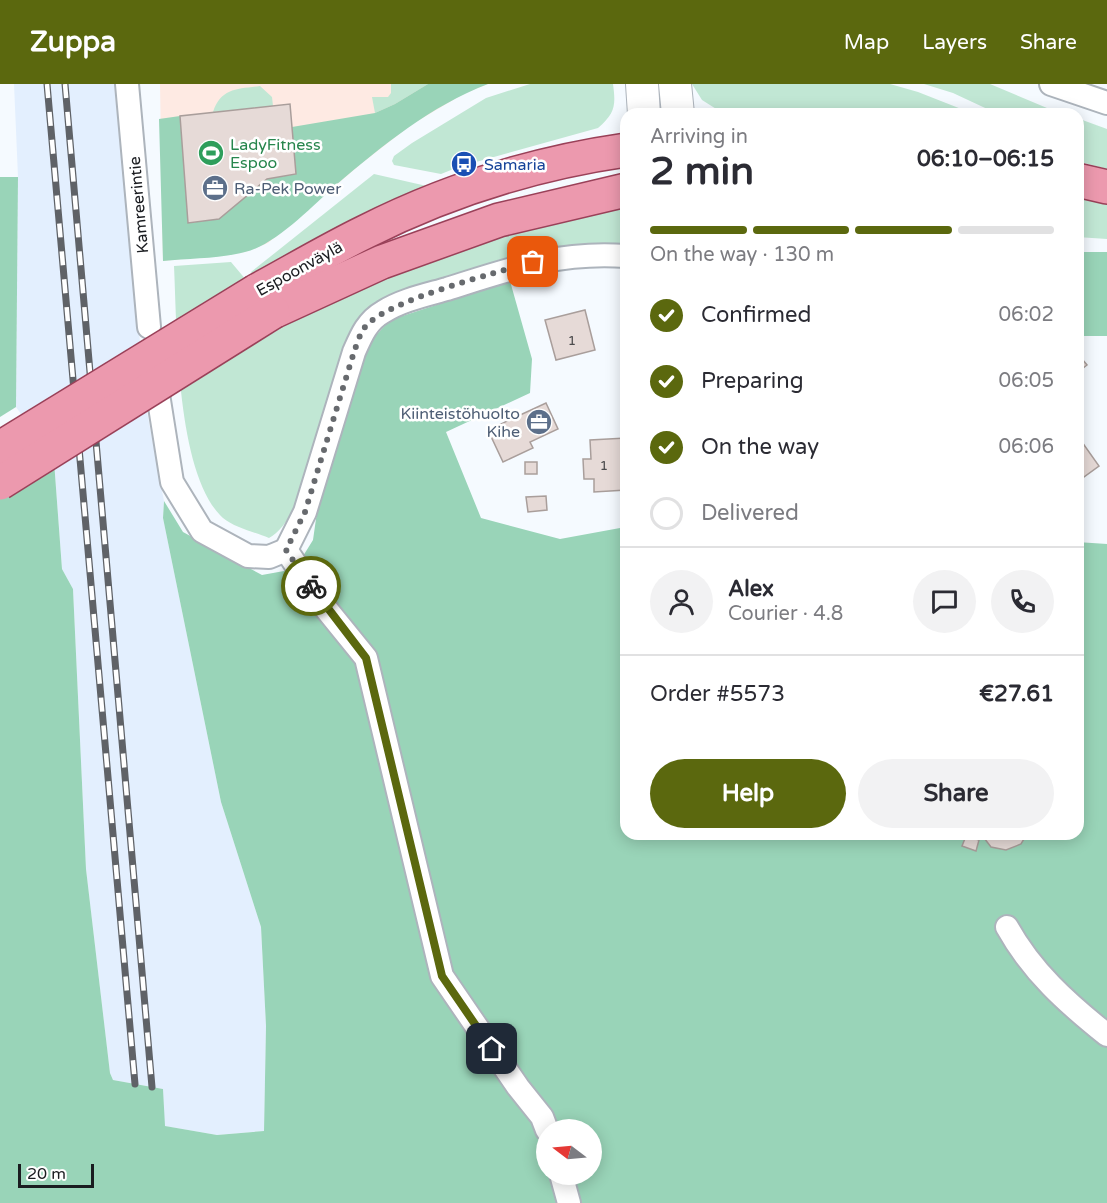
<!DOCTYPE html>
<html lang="en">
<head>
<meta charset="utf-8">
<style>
  body { margin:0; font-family:"Varela Round",sans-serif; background:#f2f2f3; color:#2b2b33; height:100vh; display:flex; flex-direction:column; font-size:22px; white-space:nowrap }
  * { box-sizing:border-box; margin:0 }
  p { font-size:20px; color:#7c7c81 }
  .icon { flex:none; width:33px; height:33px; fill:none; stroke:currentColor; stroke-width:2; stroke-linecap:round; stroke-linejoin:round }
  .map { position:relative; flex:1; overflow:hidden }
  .drawer { position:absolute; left:620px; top:24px; width:464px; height:732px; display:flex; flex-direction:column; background:#fff; border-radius:18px; box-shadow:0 3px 15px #0003 }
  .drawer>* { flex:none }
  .needle { width:39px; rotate:286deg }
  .fabs { position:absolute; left:536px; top:1035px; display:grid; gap:12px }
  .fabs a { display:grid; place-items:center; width:66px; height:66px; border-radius:50%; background:#fff; box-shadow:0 3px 15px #0003; font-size:30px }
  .scale { position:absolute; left:18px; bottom:15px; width:76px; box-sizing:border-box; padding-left:6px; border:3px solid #1a1c20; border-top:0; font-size:16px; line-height:21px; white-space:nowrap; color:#1a1c20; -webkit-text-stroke:4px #fff; paint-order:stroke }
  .pin { position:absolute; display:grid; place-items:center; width:51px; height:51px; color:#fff; margin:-26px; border-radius:12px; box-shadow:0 3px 9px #0006 }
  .courier { position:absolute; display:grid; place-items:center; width:60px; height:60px; margin:-30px; border:4px solid #5b680e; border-radius:50%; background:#fff; color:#222; box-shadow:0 2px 8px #0007 }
  .overview em { font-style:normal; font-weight:800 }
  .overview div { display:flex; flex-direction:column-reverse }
  .overview { display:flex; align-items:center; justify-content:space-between; height:102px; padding:0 30px }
  h1 { font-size:39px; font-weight:800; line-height:45px }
  .bar { display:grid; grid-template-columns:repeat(4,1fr); gap:9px 6px; align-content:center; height:72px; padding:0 30px }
  .bar i { height:8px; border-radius:4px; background:#e1e1e2 }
  .bar .current { background:#5b680e }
  .bar p { grid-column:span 4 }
  .line { display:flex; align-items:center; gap:15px; padding:0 30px; border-top:2px solid #e1e1e2 }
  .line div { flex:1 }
  .round { display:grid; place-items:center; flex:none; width:63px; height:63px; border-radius:32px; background:#f2f2f3 }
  ol { padding:0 30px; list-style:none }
  li { display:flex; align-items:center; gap:18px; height:66px }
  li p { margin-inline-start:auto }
  li .icon { padding:6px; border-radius:50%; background:#5b680e; color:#fff; stroke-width:4 }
  li:last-child { color:#7c7c81 }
  li i { width:33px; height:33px; border:3px solid #e1e1e2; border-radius:50% }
  .primary-button { display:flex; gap:12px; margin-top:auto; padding:12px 30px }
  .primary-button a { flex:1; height:69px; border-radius:36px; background:#5b680e; color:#fff; font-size:24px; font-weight:800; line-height:69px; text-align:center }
  .primary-button a+a { background:#f2f2f3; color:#2b2b33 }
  header { display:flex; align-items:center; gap:36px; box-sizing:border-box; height:84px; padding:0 30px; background:#5b680e; color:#fff }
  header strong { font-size:28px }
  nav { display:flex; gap:33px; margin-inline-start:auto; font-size:21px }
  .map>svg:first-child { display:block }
  .commercial { fill:#feeae3 }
  .built { fill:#e3effe }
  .green { fill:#c1e7d4 }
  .forest { fill:#99d4b8; fill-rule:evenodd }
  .building { fill:#e6dad7; stroke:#a99e9b; stroke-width:1.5 }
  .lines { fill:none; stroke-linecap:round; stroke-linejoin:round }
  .street-casing { stroke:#adb4bc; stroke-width:26 }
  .secondary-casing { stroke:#adb4bc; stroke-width:34 }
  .primary-casing { stroke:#9a4159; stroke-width:36 }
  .street { stroke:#fff; stroke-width:22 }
  .secondary { stroke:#fff; stroke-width:32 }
  .primary { stroke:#ec99ae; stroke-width:33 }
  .rail-casing { stroke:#5f6267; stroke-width:7 }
  .rail { stroke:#fff; stroke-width:4.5; stroke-dasharray:14; stroke-linecap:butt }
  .primary-bridge-casing { stroke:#9a4159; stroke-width:36; stroke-linecap:butt }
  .primary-bridge { stroke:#ec99ae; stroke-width:33 }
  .done { stroke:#676a6e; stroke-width:6; stroke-dasharray:0 10.8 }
  .route { stroke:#5b680e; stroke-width:8 }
  .labels { text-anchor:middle; stroke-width:5; stroke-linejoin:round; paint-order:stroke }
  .number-label { font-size:14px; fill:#4d4c4e }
  .leisure-label { font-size:16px; fill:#27864d; stroke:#fff; text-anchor:start }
  .transit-label { font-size:16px; fill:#164399; stroke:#fff; text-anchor:start }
  .service-label { font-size:16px; fill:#4e5e75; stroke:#fff; text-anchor:start }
  .street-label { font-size:16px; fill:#1a1c20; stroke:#fff }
</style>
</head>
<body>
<header>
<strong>Zuppa</strong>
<nav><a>Map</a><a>Layers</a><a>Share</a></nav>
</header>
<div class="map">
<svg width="1107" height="1119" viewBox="0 0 1107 1119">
  <rect width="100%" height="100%" fill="#f5faff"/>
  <path class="commercial" d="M 160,0 L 488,0 L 463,10 L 411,41 L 362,79 L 268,159 L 245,168 L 163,177 Z"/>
  <path class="built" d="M 14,0 L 114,0 L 147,328 L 164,417 L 163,434 L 221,718 L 261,843 L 266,942 L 264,1047 L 217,1051 L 164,1042 L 163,1005 L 113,996 L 110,989 L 86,785 L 73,505 L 62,485 L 54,377 L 16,323 L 18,93 Z"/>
  <g class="green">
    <path d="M 391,0 L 428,0 L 395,20 L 375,29 L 372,13 L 388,13 L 391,9 Z"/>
    <path d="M 530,0 L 613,0 C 616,22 615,29 598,44 L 476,78 L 474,74 L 460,78 L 461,82 L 441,90 L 394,81 L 392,77 L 394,72 L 412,59 L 486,14 Z"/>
    <path d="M 692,0 L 890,0 L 918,8 L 974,30 L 881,30 L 762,25 L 721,28 L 702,16 Z"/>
    <path d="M 924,0 L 990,0 L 1047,24 L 1036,30 L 998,30 L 953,9 Z"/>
    <path d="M 260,2 L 272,13 L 273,22 L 213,28 C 221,4 237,5 260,2 Z"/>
    <path d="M 1077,34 L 1107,45 L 1107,85 L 1077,77 Z"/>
    <path d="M 374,90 L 431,103 L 253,192 L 251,188 Z"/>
    <path d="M 1077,109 L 1107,116 L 1107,155 L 1077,153 Z"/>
    <path d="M 625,118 L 625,163 L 397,209 C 388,214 373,220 365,228 C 319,280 317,428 269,454 C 255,448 235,444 223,434 C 176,391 177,244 174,182 L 231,178 L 273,228 L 458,159 Z"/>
  </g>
  <g class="forest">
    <path d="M 428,0 L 488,0 C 431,22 383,61 336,101 C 312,122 276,161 245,168 C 219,175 189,174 163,177 L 159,35 L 180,32 L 188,139 L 219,135 L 267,95 L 296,90 L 292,43 L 375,29 L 395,20 Z"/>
    <path d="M 0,93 L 18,93 L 16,323 L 0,333 Z"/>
    <rect x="1077" y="168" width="30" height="84"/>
    <path d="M 510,197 L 532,275 L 530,309 L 446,348 L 481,434 L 560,455 L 620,444 L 625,440 L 626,750 L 1077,750 L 1077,458 L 1107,460 L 1107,1119 L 0,1119 L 0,411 L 54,377 L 62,485 L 73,505 L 86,785 L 110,989 L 113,996 L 163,1005 L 165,1042 L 217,1051 L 264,1047 L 266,942 L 261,843 L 221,718 L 163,434 L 164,417 L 183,448 L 262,491 L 295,485 L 313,456 L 318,421 L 364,264 L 390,236 ZM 546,1046 L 591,1046 L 591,1090 L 546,1090 Z"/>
  </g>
  <g class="building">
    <path d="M 290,20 L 296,90 L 267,95 L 219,135 L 188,139 L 180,32 Z"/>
    <path d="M 585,226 L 595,266 L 556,276 L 545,236 Z"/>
    <path d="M 1077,269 L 1087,281 L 1077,289 Z"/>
    <path d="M 546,319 L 558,345 L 530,358 L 533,364 L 503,378 L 488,346 Z"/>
    <path d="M 1077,351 L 1099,382 L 1077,398 Z"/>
    <path d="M 626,354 L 626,406 L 594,408 L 594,395 L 584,395 L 583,375 L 591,375 L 590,356 Z"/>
    <rect x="525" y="378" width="12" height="12"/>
    <path d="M 546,412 L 547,426 L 528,428 L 526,413 Z"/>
    <path d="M 981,750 L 1027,750 L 1021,760 L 1006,766 L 991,763 Z"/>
    <path d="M 966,752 L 979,756 L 976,767 L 962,762 Z"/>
  </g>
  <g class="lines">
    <g class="street-casing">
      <g id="street">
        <path d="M 127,0 L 149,243"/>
        <path d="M 1051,0 L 1107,19"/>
        <path d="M 158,310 L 172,398 L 202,447 L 248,472 L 269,473 L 286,466"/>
        <path d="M 286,466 L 323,521 L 366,574 L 442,892 L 518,1003 L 542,1033 L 547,1046"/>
        <path d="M 286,466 L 305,428 L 354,268 C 361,252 367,237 383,228 C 402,216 426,211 447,205 C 510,185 559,167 626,172"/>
        <path d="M 1007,843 C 1032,888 1067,919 1107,951"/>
        <path d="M 561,1090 L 569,1119"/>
      </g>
    </g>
    <g class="secondary-casing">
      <g id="secondary">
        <path d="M 642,0 L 644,30"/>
        <path d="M 675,0 L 678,30"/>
      </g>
    </g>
    <g class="primary-casing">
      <g id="primary">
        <path d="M 1077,96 L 1107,103"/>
        <path d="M 256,207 C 293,187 328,166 365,148 C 446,107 536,79 626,66"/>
        <path d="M 273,228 L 382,178 L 499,136 L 626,106"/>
      </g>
    </g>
    <use href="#street" class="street"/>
    <use href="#secondary" class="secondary"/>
    <use href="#primary" class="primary"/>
    <g class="rail-casing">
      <g id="rail">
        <path d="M 47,0 L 135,1000"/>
        <path d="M 65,0 L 152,1003"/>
      </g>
    </g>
    <use href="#rail" class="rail"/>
    <g class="primary-bridge-casing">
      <g id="primary-bridge">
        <path d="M 0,364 L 256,207"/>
        <path d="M 0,399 L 273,228"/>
      </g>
    </g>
    <use href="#primary-bridge" class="primary-bridge"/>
  </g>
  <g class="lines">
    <path class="done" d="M 311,502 L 286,466 L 305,428 L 354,268 C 357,260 360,249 365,243 C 387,216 496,189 533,178"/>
    <path class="route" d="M 311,502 L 366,574 L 442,892 L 492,965"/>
  </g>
  <defs>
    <g id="stadium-disc" transform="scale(1.35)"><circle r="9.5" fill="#2e9e5b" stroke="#fff"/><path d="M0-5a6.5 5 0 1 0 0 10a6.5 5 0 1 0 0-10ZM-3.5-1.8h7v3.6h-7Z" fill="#fff"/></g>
    <g id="bus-disc" transform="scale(1.35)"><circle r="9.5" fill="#1a4fb4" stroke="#fff"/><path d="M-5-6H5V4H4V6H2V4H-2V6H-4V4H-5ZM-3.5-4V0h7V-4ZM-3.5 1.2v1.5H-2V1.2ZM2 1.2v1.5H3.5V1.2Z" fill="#fff"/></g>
    <g id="office-disc" transform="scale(1.35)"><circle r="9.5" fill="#5c6f8a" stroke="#fff"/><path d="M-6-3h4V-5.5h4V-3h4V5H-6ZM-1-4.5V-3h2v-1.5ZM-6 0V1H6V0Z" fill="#fff"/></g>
  </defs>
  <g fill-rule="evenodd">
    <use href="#stadium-disc" x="211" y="69"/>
    <use href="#bus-disc" x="464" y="80"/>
    <use href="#office-disc" x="215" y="104"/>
    <use href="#office-disc" x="539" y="338"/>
  </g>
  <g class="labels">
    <g class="number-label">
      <text x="572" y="261">1</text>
      <text x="604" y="386">1</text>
    </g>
    <g class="leisure-label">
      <text x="230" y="66">LadyFitness<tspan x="230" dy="18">Espoo</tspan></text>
    </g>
    <g class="transit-label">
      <text x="484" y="86">Samaria</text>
    </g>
    <g class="service-label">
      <text x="234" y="110">Ra-Pek Power</text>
      <text x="520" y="335" text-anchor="end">Kiinteistöhuolto<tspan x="520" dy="18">Kihe</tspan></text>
    </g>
    <g class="street-label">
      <text transform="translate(138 121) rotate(-95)" y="6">Kamreerintie</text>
      <text transform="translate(299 184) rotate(-29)" y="6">Espoonväylä</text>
    </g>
  </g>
</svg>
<div class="fabs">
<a><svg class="needle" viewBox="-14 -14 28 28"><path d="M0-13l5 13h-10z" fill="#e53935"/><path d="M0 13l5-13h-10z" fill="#7c7c81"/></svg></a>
</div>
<div class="scale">20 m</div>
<div class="pin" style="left:533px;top:178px;background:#ea580c"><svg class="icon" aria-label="bag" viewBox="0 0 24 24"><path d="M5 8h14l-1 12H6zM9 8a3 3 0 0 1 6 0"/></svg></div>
<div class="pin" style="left:492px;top:965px;background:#1f2937"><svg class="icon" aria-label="home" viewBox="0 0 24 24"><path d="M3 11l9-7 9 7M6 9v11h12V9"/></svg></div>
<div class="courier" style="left:311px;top:502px"><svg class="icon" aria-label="bike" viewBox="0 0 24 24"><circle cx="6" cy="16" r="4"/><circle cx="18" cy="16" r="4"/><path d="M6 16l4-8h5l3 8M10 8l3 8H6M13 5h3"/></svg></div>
<section class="drawer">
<div class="overview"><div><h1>2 min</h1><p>Arriving in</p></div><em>06:10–06:15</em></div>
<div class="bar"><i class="current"></i><i class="current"></i><i class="current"></i><i></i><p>On the way · 130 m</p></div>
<ol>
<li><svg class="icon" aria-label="check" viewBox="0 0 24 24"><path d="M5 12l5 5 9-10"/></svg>Confirmed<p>06:02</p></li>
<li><svg class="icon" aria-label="check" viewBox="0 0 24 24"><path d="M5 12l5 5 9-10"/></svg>Preparing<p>06:05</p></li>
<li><svg class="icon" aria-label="check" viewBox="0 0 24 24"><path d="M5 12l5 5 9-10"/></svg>On the way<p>06:06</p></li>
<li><i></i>Delivered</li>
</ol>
<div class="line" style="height:108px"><a class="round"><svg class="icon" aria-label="person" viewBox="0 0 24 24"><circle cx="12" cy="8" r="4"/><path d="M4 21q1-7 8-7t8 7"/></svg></a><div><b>Alex</b><p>Courier · 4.8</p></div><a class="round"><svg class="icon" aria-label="chat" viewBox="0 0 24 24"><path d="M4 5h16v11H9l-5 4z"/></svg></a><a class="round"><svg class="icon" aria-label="phone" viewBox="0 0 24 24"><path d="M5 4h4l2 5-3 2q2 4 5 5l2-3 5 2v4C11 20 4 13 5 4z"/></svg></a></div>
<div class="line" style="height:78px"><div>Order #5573</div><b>€27.61</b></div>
<div class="primary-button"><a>Help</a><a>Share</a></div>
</section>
</div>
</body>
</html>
